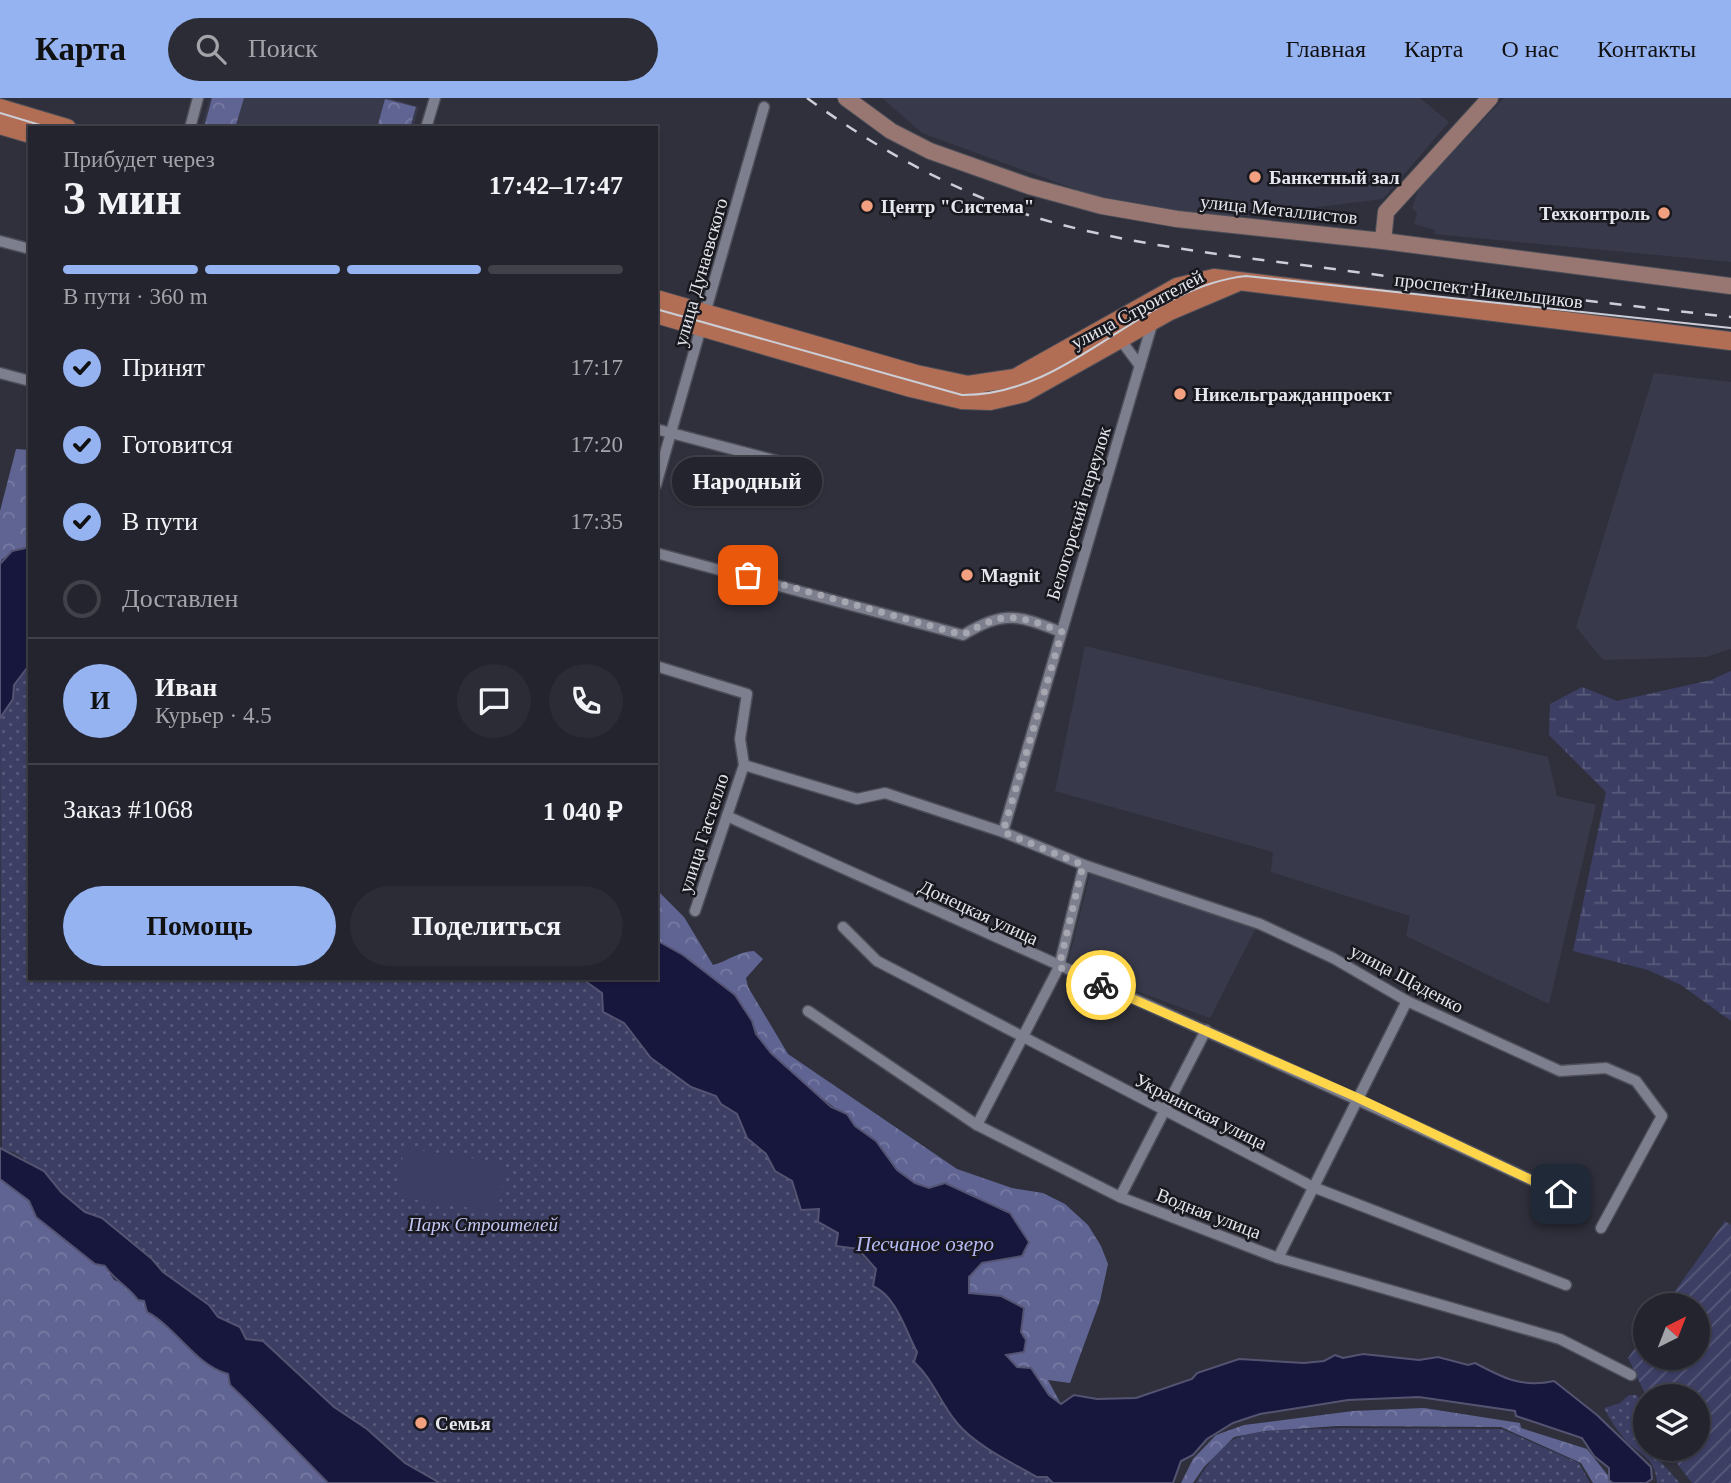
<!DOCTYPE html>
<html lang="ru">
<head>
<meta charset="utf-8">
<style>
  body { margin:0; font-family:Georgia,serif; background:#2b2c35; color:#f1f3f6; height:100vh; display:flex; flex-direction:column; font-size:26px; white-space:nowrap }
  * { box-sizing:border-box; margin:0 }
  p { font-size:23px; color:#a3a4aa }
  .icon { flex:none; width:38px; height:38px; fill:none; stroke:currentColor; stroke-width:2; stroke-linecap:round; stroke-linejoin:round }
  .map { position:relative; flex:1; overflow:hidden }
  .panel { position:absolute; left:28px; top:28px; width:630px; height:854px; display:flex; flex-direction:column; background:#23242d; border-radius:0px; box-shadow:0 2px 5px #0004,0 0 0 2px #404149 }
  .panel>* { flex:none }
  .needle { width:46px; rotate:42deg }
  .fabs { position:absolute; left:1633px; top:1195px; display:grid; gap:14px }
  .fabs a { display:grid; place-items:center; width:77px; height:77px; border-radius:50%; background:#23242d; box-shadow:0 2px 5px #0004,0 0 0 2px #404149; font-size:35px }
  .pin { position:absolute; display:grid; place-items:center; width:60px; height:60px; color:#fff; margin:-30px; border-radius:14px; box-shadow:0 4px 10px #0006 }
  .courier { position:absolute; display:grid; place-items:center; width:70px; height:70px; margin:-35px; border:5px solid #ffd54a; border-radius:50%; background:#fff; color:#222; box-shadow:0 2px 9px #0007 }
  .bubble { position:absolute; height:49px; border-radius:24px; background:#23242d; box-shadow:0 2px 5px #0004,0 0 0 2px #404149; font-size:23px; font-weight:700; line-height:49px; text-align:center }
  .overview em { font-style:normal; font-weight:700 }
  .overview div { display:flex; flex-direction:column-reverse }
  .overview { display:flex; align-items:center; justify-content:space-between; height:119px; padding:0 35px }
  h1 { font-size:46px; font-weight:700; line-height:52px }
  .bar { display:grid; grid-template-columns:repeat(4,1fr); gap:10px 7px; align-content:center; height:84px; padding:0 35px }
  .bar i { height:9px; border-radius:5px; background:#404149 }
  .bar .active { background:#95b2f1 }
  .bar p { grid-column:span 4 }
  .line { display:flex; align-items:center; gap:18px; padding:0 35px; border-top:2px solid #404149 }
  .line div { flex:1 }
  .round { display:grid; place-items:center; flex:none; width:74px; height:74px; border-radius:37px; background:#2b2c35 }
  ol { padding:0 35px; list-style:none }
  li { display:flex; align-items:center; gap:21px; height:77px }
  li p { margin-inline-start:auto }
  li .icon { padding:7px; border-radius:50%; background:#95b2f1; color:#111; stroke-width:4 }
  li:last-child { color:#a3a4aa }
  li i { width:38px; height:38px; border:4px solid #404149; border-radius:50% }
  .action { display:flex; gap:14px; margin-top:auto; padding:14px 35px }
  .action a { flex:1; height:80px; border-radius:42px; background:#95b2f1; color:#111; font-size:28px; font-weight:700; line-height:80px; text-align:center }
  .action a+a { background:#2b2c35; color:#f1f3f6 }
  header { display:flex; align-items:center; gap:42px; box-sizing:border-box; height:98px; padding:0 35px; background:#95b2f1; color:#111 }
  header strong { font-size:33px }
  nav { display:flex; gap:38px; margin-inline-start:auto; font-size:24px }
  .search { width:490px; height:63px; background:#2b2c35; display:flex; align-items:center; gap:18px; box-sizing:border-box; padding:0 24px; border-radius:38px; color:#a3a4aa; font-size:26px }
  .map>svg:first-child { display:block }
  .built { fill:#383a4b }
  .grass { fill:url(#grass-dots) }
  .forest { fill:url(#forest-crowns) }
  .wetland { fill:url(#wetland-marsh) }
  .garden { fill:url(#garden-furrows) }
  .pitch { fill:#3c3e64 }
  .water { fill:#17163d; stroke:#545472; stroke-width:2 }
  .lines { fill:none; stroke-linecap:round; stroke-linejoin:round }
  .street-casing { stroke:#4c4e58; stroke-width:13 }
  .secondary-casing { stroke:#4c4e58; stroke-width:18 }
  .primary-casing { stroke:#4c4e58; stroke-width:20 }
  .street { stroke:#7e7f8e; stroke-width:10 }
  .secondary { stroke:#987772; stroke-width:16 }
  .primary { stroke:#b26e55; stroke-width:18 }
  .tram { stroke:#ccced7; stroke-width:2 }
  .rail { stroke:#ccced7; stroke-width:2.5; stroke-dasharray:12 12; stroke-linecap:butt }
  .done { stroke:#a5a6b0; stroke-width:7; stroke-dasharray:0 12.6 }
  .route { stroke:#ffd54a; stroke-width:9 }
  .poi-dot { fill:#f2a07f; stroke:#18181e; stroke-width:2.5 }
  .labels { text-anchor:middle; stroke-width:5; stroke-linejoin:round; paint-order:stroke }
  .poi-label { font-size:19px; font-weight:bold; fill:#e4e6ee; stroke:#18181e; text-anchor:start }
  .street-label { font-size:19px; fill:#e4e6ee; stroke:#18181e }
  .park-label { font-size:19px; font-style:italic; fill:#c3c7f4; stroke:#18181e }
  .water-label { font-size:21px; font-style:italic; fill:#b6bbf6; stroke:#18181e }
</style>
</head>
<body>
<header>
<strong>Карта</strong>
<div class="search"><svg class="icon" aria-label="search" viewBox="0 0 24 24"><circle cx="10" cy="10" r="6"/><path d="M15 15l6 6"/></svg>Поиск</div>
<nav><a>Главная</a><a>Карта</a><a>О нас</a><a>Контакты</a></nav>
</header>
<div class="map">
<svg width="1731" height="1385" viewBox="0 0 1731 1385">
  <defs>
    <pattern id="grass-dots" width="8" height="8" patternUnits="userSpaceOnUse" patternTransform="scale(1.75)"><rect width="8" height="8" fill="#3c3e64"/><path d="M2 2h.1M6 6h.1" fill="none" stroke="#585a7a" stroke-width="1.8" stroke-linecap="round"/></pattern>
    <pattern id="forest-crowns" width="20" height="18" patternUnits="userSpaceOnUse" patternTransform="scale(1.75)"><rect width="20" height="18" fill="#606492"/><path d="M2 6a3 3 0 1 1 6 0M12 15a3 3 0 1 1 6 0" fill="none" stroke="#777aa2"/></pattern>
    <pattern id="wetland-marsh" width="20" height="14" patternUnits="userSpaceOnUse" patternTransform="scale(1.75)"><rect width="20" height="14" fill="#3c3e64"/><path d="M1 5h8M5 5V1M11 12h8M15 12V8" fill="none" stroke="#585a7a"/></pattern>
    <pattern id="garden-furrows" width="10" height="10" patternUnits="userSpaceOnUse" patternTransform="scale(1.75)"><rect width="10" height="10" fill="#3c3e64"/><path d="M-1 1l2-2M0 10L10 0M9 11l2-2" fill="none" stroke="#585a7a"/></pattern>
  </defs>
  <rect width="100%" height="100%" fill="#2f303c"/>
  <g class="built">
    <path d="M 210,0 L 390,0 L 419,9 L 413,30 L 201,30 Z"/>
    <path d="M 882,0 L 1420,0 L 1449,24 L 1383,101 L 1229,120 L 1162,112 L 1091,97 L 922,35 Z"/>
    <path d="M 1504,0 L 1731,0 L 1731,164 L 1434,136 L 1435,132 L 1414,126 L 1417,115 L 1412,110 L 1419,89 Z"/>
    <path d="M 1654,275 L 1731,284 L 1731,551 L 1706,559 L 1603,562 L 1576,529 Z"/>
    <path d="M 1085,548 L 1548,659 L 1557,698 L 1596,707 L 1549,906 L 1406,838 L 1410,818 L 1271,774 L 1273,754 L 1055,693 Z"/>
    <path d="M 1091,772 L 1257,828 L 1210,920 L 1067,868 Z"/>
  </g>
  <g class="grass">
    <path d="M 30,566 L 30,880 L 581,880 L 602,895 L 612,921 L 623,924 C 642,953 682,991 717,998 L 721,1006 L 737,1016 L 747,1040 L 766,1056 L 775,1073 L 792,1083 L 794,1096 L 819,1111 L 831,1128 L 876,1172 L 873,1188 C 897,1199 905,1232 917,1254 L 914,1264 L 929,1278 L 939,1301 L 974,1342 L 1037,1379 L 1047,1379 L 1053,1385 L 440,1385 L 405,1365 L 367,1331 L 334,1309 L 263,1243 L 246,1241 L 240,1229 L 218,1219 L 209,1207 L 163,1174 L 152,1161 L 102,1120 L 85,1114 L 61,1094 L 44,1073 L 13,1054 L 2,1052 L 0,620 L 13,601 L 14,587 Z"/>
    <path d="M 1629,1297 L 1636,1297 L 1644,1304 L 1644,1312 L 1636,1320 L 1638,1338 L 1645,1351 L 1649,1351 L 1680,1385 L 1657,1385 C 1655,1354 1634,1356 1622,1338 C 1615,1329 1609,1320 1604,1310 L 1620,1305 Z"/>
    <path d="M 1342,1330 L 1502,1331 L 1579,1365 L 1590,1385 L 1196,1385 C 1204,1371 1221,1346 1237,1340 C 1264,1329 1312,1332 1342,1330 Z"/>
  </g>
  <g class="forest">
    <path d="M 212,0 L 244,0 L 235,30 L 204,30 Z"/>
    <path d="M 385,1 L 416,9 L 410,30 L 377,30 Z"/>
    <path d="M 16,351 L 30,352 L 30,449 L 2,461 L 0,466 L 0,413 Z"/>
    <path d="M 656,791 L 684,819 L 713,867 C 728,863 739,853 754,853 L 763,861 L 746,880 L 748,889 L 788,956 L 957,1071 L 1012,1090 L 1043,1095 L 1065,1106 L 1088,1127 L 1101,1148 L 1108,1166 L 1100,1203 L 1070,1285 L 1048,1282 L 1061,1306 L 1049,1297 L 1031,1271 L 1017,1269 L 1005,1256 L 1021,1234 L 1001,1198 L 969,1195 L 969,1179 L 982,1165 L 1021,1158 L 1029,1145 L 1010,1115 C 979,1106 946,1099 917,1086 C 898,1077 889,1060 876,1045 C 871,1038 862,1034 855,1028 C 825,996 766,969 752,923 L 683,857 L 656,842 Z"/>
    <path d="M 0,1081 L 29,1103 L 43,1124 L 105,1168 L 114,1182 L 129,1188 L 138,1202 L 144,1203 L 147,1214 C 177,1230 195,1268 229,1276 L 230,1287 C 264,1320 296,1352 328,1385 L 0,1385 Z"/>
    <path d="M 1424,1310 L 1520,1325 L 1521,1330 L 1587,1351 L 1614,1385 L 1593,1385 L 1581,1365 L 1501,1329 L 1337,1328 L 1265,1333 L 1234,1339 L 1204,1369 L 1193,1385 L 1181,1385 L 1193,1361 L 1216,1337 L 1244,1327 L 1353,1313 Z"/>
  </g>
  <path class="wetland" d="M 1731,573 L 1731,923 L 1681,887 L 1648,872 L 1573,853 L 1606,694 L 1549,637 L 1550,606 L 1582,589 L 1617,603 L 1711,582 Z"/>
  <path class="garden" d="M 1725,1123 L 1731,1127 L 1731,1385 L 1692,1385 L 1666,1351 L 1698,1351 L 1698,1298 L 1646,1298 L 1628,1260 L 1645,1236 L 1645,1260 L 1698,1260 L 1698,1208 L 1665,1207 Z"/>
  <path class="pitch" d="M 404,1050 L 505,1065 L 498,1114 L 397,1099 Z"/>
  <g class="water">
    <path d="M 30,449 L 30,566 L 14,587 L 13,601 L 0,620 L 0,466 L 12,453 Z"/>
    <path d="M 656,842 L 683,857 L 735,897 L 752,923 L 756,936 L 771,955 L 831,1009 L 847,1016 L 855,1028 L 876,1043 L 897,1072 L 915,1085 L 929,1090 L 945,1085 L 1010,1115 L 1029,1144 L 1022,1158 L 982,1165 L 969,1179 L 969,1195 L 1001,1198 L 1024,1210 L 1021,1234 L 1026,1242 L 1024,1254 L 1006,1257 L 1017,1269 L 1031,1270 L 1049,1297 L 1061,1306 L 1074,1297 L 1097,1301 L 1136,1300 L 1192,1281 L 1197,1275 L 1239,1261 L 1304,1265 L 1324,1263 L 1335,1257 L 1343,1260 L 1363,1256 L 1419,1262 L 1438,1259 L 1468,1267 L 1475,1265 C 1503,1280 1522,1290 1554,1283 L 1597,1317 L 1651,1369 L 1652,1381 L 1646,1385 L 1613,1385 L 1609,1382 L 1609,1370 L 1594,1358 L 1582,1340 L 1516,1318 L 1515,1313 L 1419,1299 L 1348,1302 L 1260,1316 L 1233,1325 L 1207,1341 L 1193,1357 L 1181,1363 L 1173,1385 L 1053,1385 L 1047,1379 L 1037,1379 C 1012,1365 975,1347 957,1325 C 940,1305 933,1281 914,1264 L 917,1254 C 905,1232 897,1199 873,1188 L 876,1171 L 858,1151 L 836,1148 L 838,1135 L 818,1124 L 819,1111 L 801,1112 L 792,1083 L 775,1073 L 766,1056 L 747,1040 L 737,1016 L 721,1006 L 716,998 L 691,989 L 651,960 L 624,925 L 603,914 L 602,895 L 581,880 L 656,880 Z"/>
    <path d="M 0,1050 L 44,1073 L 61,1094 L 85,1114 L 102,1120 L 152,1161 L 163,1174 L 209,1207 L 218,1219 L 240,1229 L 246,1241 L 263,1243 L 334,1309 L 367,1331 L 405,1365 L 440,1385 L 328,1385 C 296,1352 264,1319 230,1287 L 228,1276 C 195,1267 177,1230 147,1214 L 144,1203 L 138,1202 C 128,1188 115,1183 105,1168 L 95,1166 L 36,1119 L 29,1103 L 0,1081 Z"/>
  </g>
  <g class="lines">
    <g class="street-casing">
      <g id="street">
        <path d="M 190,30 L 198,0"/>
        <path d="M 426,30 L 435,0"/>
        <path d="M 0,143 L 30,151"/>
        <path d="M 1117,237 L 1140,268"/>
        <path d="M 0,275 L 30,283"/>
        <path d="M 656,331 L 804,370"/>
        <path d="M 656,387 L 764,9"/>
        <path d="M 656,455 L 963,537 C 1005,512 1017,517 1061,534"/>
        <path d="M 656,568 L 747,596 L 740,641 L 744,667 L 857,701 L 885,695 L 1003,734 L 1084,767 L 1260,826 L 1333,860 L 1407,903 L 1560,973 L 1606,970 L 1636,983 L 1662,1018 L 1601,1130"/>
        <path d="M 727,718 C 1005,844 1285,966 1561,1096"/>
        <path d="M 1003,734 L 1153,223"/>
        <path d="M 695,813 L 744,667"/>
        <path d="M 843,829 L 877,863 L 1313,1089 L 1566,1187"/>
        <path d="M 808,913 L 977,1027 L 1120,1099 L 1278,1160 L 1560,1241 L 1631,1277"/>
        <path d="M 977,1027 L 1059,869 L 1084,767"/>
        <path d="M 1120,1099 L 1206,932"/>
        <path d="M 1278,1160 L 1407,903"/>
      </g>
    </g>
    <g class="secondary-casing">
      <g id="secondary">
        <path d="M 846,0 L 891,33 L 930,53 L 1029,88 L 1102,108 L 1177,121 L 1383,143 L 1731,188"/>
        <path d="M 1383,143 L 1386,114 L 1490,0"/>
      </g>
    </g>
    <g class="primary-casing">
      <g id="primary">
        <path d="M 0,10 L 67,30"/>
        <path d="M 0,27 L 30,36"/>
        <path d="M 656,201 L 916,276 L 968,287 L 1015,280 L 1177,189 L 1214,180 L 1731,243"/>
        <path d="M 656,216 L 911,290 L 962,302 L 990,303 L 1024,295 L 1170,213 L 1236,185"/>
      </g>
    </g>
    <use href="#street" class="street"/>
    <use href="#secondary" class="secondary"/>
    <use href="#primary" class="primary"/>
    <g class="tram">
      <path d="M 0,15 L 50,30"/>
      <path d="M 656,211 L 962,297 C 1071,298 1142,189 1246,178 L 1731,230"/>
    </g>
    <path class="rail" d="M 807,0 C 877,51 958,96 1041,121 C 1141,150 1246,159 1348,173 C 1476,190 1603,205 1731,219"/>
  </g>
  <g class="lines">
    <path class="done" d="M 748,477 L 963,537 C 1005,512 1017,517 1062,534 L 1003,734 L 1083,767 L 1059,869 L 1101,887"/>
    <path class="route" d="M 1101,887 L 1356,999 L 1561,1096"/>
  </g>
  <g class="poi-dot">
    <circle cx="1255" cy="79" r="7"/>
    <circle cx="867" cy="108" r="7"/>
    <circle cx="1664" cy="115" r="7"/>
    <circle cx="1180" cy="296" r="7"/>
    <circle cx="967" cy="477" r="7"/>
    <circle cx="421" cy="1325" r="7"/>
  </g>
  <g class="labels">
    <g class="poi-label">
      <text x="1269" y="86">Банкетный зал</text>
      <text x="881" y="115">Центр "Система"</text>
      <text x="1650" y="122" text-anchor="end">Техконтроль</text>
      <text x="1194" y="303">Никельгражданпроект</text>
      <text x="981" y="484">Magnit</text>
      <text x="435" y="1332">Семья</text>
    </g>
    <g class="street-label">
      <text transform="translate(1279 111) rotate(6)" y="7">улица Металлистов</text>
      <text transform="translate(700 174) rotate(-74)" y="7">улица Дунаевского</text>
      <text transform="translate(1489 192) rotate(7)" y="7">проспект Никельщиков</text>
      <text transform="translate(1137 211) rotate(-28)" y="7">улица Строителей</text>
      <text transform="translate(1078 415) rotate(-73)" y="7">Белогорский переулок</text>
      <text transform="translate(703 735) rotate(-72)" y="7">улица Гастелло</text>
      <text transform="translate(979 814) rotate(25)" y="7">Донецкая улица</text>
      <text transform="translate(1407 880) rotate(28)" y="7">улица Щаденко</text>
      <text transform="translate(1201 1013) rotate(27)" y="7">Украинская улица</text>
      <text transform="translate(1209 1115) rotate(21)" y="7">Водная улица</text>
    </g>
    <g class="park-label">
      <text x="483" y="1133">Парк Строителей</text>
    </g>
    <g class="water-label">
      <text x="925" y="1153">Песчаное озеро</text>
    </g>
  </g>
</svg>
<div class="fabs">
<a><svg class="needle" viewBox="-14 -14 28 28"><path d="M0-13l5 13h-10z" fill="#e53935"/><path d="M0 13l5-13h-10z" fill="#a3a4aa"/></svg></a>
<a><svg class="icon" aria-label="layers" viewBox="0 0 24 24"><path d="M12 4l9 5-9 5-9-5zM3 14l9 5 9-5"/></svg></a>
</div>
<div class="pin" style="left:748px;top:477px;background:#ea580c"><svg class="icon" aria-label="bag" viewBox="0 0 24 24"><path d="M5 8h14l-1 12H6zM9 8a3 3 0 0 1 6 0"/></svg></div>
<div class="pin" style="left:1561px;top:1096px;background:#1f2937"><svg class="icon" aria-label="home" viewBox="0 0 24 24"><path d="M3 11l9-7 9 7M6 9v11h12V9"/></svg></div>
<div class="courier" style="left:1101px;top:887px"><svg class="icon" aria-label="bike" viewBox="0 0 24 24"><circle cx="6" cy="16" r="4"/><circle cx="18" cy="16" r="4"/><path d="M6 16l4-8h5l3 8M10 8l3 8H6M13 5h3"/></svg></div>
<div class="bubble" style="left:672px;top:359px;width:150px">Народный</div>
<section class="panel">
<div class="overview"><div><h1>3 мин</h1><p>Прибудет через</p></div><em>17:42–17:47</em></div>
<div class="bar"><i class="active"></i><i class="active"></i><i class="active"></i><i></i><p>В пути · 360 m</p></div>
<ol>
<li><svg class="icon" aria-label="check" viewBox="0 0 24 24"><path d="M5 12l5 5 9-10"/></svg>Принят<p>17:17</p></li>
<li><svg class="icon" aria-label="check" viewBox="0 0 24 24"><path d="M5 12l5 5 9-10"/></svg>Готовится<p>17:20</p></li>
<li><svg class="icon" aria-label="check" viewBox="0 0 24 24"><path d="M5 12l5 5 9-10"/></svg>В пути<p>17:35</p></li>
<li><i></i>Доставлен</li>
</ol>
<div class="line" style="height:126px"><b class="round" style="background:#95b2f1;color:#111">И</b><div><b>Иван</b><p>Курьер · 4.5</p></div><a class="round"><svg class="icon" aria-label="chat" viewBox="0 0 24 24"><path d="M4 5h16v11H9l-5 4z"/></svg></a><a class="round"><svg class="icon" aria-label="phone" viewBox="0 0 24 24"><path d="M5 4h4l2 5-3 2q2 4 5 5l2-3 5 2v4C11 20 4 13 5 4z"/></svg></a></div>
<div class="line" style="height:91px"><div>Заказ #1068</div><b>1 040 ₽</b></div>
<div class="action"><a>Помощь</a><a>Поделиться</a></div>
</section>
</div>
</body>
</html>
